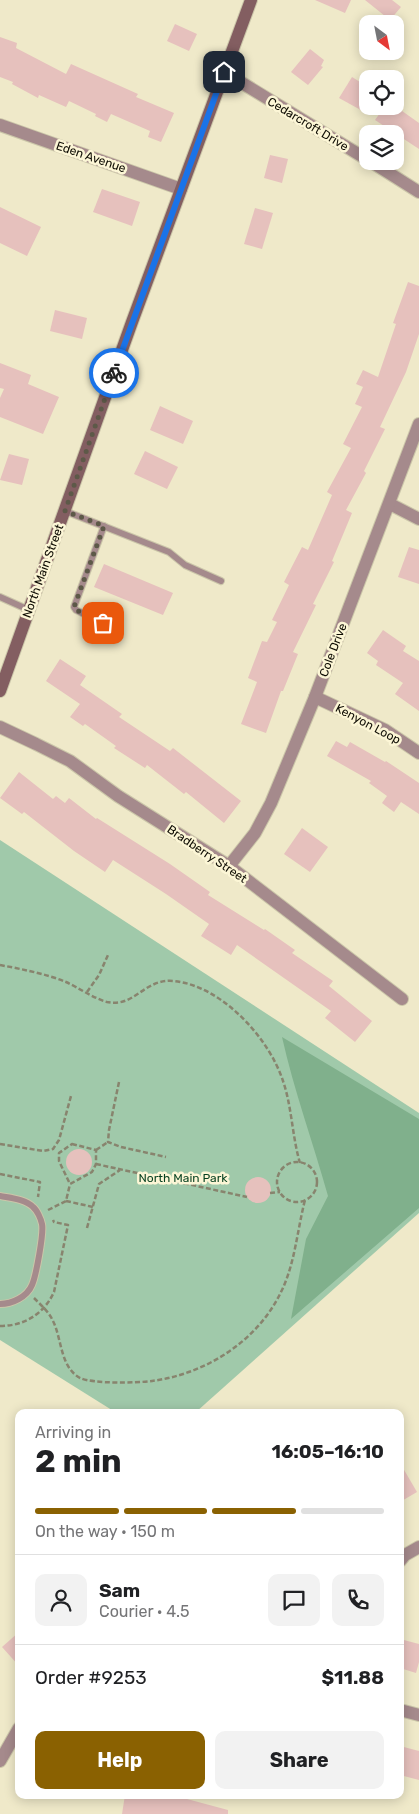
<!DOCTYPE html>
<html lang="en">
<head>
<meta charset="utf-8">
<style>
  body { margin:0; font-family:Rubik,sans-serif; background:#f2f2f2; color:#202124; height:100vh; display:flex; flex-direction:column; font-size:19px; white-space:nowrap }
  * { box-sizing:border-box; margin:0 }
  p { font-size:16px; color:#757577 }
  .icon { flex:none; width:28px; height:28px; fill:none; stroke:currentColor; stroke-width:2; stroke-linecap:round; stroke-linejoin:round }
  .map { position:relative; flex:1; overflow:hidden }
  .side { position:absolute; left:15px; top:1409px; width:389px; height:390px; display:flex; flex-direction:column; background:#fff; border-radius:10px; box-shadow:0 2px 12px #0003 }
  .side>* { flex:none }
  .needle { width:32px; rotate:148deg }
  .tools { position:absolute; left:359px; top:15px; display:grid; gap:10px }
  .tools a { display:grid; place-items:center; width:45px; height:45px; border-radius:10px; background:#fff; box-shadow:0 2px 12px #0003; font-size:25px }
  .pin { position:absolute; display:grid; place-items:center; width:42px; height:42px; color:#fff; margin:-21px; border-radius:10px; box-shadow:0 2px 8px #0006 }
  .courier { position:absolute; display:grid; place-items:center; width:50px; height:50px; margin:-25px; border:4px solid #1a73e8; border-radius:50%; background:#fff; color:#222; box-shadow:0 1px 6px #0007 }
  .overview em { font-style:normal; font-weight:700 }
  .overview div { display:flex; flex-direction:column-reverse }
  .overview { display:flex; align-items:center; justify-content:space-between; height:85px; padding:0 20px }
  h1 { font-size:32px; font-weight:700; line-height:38px }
  .bar { display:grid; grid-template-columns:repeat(4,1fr); gap:8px 5px; align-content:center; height:60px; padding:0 20px }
  .bar i { height:6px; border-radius:4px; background:#e0e0e0 }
  .bar .current { background:#8a6101 }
  .bar p { grid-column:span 4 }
  .line { display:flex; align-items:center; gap:12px; padding:0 20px; border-top:1px solid #e0e0e0 }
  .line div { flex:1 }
  .round { display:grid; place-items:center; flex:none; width:52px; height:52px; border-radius:10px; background:#f2f2f2 }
  .action { display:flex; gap:10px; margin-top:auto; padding:10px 20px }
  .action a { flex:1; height:58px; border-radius:10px; background:#8a6101; color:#fff; font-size:20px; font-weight:700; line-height:58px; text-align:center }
  .action a+a { background:#f2f2f2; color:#202124 }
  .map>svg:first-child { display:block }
  .green { fill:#a0c9aa }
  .forest { fill:#80b08c }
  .building { fill:#e6c1bd }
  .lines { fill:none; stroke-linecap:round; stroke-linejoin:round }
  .lane-casing { stroke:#cbc6a9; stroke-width:8 }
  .street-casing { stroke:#cbc6a9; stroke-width:14 }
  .secondary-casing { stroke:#cbc6a9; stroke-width:14 }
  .path { stroke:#88846e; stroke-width:2.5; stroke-dasharray:5 2.5; stroke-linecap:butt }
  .lane { stroke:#a58a8c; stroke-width:6 }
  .street { stroke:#a58a8c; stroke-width:12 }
  .secondary { stroke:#835e61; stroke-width:12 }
  .done { stroke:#5d5948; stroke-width:5; stroke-dasharray:0 9 }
  .route { stroke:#1a73e8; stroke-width:6 }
  .labels { text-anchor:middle; stroke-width:5; stroke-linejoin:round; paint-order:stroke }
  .street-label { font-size:12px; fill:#0e0c03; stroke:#fcf6d6 }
  .park-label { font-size:12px; fill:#043f1e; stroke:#fcf6d6 }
</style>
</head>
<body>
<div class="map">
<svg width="419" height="1814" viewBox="0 0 419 1814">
  <rect width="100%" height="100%" fill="#efe9c9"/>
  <path class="green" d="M 0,840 L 419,1113 L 419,1213 L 196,1412 L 115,1412 L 0,1340 Z"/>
  <path class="forest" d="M 282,1037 L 419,1119 L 419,1208 L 291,1319 L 306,1239 L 328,1196 C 313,1142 294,1091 282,1037 Z"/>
  <g class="building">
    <path d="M 315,0 L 351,0 L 345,13 Z"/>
    <path d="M 365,0 L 392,0 L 401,7 L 390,20 Z"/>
    <path d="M 175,24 L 197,34 L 189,51 L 167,41 Z"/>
    <path d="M 0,37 L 17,43 L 16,48 L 66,74 L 71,64 L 138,94 L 136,97 L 174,113 L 161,142 L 148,137 L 150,131 L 111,114 L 107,122 L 95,116 L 96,114 L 69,101 L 66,107 L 39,95 L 38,98 L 12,84 L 13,82 L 0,77 Z"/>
    <path d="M 310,49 L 324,60 L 321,66 L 323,67 L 308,85 L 291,72 Z"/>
    <path d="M 352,77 L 368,87 L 368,114 L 339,98 Z"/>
    <path d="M 385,106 L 395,106 L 419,123 L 419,149 L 375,120 Z"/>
    <path d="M 270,155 L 288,159 L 282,183 L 264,178 Z"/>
    <path d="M 102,189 L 140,202 L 132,226 L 93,212 Z"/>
    <path d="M 0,207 L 41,227 L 27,256 L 0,243 Z"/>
    <path d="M 255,208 L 273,213 L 262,249 L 244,244 Z"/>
    <path d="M 408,282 L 419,286 L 419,334 L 406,372 L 380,427 L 385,429 L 364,471 L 366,473 L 346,510 L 352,513 L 332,561 L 334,562 L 313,604 L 316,605 L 293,652 L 298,654 L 283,691 L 281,691 L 266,733 L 241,724 L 257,682 L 248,678 L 262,641 L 267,642 L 277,622 L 272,620 L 289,585 L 284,582 L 302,547 L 308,550 L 332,495 L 327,492 L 351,448 L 343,444 L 362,407 L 355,404 L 363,387 L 356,384 L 363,370 L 378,377 L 396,324 L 393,323 Z"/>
    <path d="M 55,310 L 87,318 L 82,339 L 50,331 Z"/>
    <path d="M 0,363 L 31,375 L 28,384 L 59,397 L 43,434 L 0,417 L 0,398 L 4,389 L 0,388 Z"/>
    <path d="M 160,406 L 193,421 L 183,444 L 150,430 Z"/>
    <path d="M 145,451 L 178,467 L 167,489 L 134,474 Z"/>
    <path d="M 9,454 L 29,459 L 22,485 L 0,480 Z"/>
    <path d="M 409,547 L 419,550 L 419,584 L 398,577 Z"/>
    <path d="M 104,564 L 173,593 L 163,615 L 94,587 Z"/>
    <path d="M 383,630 L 406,646 L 403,651 L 419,661 L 419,711 L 395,694 L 403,683 L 376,665 L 378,661 L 367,653 Z"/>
    <path d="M 60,659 L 86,676 L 80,685 L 122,714 L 119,717 L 170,751 L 173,748 L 241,801 L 224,823 L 186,792 L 184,794 L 147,765 L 145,768 L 114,748 L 116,746 L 85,724 L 83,726 L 70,717 L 80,704 L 46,681 Z"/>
    <path d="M 336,741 L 347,747 L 350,742 L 385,762 L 386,761 L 419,783 L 419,814 L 401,802 L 394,812 L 382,803 L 387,796 L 369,783 L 371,781 L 327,756 Z"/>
    <path d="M 19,772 L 53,799 L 56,796 L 65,803 L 69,798 L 96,819 L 97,818 L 170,864 L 210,892 L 208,895 L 264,930 L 265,929 L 295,950 L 292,953 L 333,981 L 329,986 L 372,1021 L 355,1042 L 325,1018 L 331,1011 L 237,945 L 231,955 L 201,936 L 209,924 L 166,894 L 113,860 L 105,872 L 74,851 L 24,812 L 22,814 L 0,798 Z"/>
    <path d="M 302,828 L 328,847 L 310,872 L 284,854 Z"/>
    <circle cx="79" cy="1162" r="13"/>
    <circle cx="258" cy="1190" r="13"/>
    <path d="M 400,1463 L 417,1492 L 400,1502 Z"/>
    <path d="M 19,1632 L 19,1666 L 2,1647 Z"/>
    <path d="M 400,1639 L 419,1644 L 419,1662 L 416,1673 L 400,1668 Z"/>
    <path d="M 400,1746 L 419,1751 L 419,1780 L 400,1775 Z"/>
    <path d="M 125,1795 L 172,1795 L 228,1810 L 228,1814 L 122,1814 Z"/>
  </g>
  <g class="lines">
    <g class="lane-casing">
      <g id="lane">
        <path d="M 65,511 L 169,552 L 185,565 L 221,581"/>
        <path d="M 104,526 L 74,607 L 76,610 L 116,630"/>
        <path d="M 0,597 L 29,610"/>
        <path d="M 0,1196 C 10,1198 25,1199 33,1207 C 37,1210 41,1219 42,1224 C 44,1233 36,1276 32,1285 C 27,1297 12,1304 0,1304"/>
      </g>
    </g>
    <g class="street-casing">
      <g id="street">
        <path d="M 224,72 L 368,160"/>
        <path d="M 0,125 L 181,189"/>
        <path d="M 370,161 L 419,192"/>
        <path d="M 390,504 L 419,519"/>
        <path d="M 315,697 L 385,730 L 419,753"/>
        <path d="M 0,727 L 36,744 L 70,761 L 118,796 L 229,866 L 402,999"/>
        <path d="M 229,866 L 255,833 L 271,803 L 315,697 L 419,424"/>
        <path d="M 400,1561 L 405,1555 L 419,1547"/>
        <path d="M 400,1710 L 419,1715"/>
        <path d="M 0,1761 L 19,1728"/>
      </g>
    </g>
    <g class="secondary-casing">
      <path id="secondary" d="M 0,691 L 132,322 L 251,0"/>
    </g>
    <g class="path">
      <path d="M 0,965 C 21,969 47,974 66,982 C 79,988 93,998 107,1002 C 135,1008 144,978 174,981 C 222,986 269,1038 283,1081 C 292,1107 292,1136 300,1163"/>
      <path d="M 87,992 L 99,975 L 108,955"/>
      <path d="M 119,1082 L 109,1130 L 108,1142 L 121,1147 L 166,1157"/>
      <path d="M 0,1144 L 43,1151 L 53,1149 L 59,1140 L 71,1096"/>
      <path d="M 72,1144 L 96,1150 L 96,1164 L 92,1172 L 70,1184 L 59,1161 L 59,1153 Z"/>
      <path d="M 96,1150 L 108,1142"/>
      <circle cx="297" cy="1182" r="20"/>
      <path d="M 96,1164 L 247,1197"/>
      <path d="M 0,1174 L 40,1182 L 38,1197"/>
      <path d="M 270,1193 L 280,1192"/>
      <path d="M 66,1201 L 93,1207"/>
      <path d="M 48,1210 L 66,1201 L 70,1184"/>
      <path d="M 87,1228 L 99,1184 L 120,1170"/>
      <path d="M 34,1298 C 41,1305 49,1312 53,1321 C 62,1339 60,1367 80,1378 C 93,1384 137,1383 152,1381 C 205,1374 257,1342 281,1292 C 295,1264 297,1231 305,1200"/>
      <path d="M 0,1326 C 24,1326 44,1314 54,1292 L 68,1225 L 54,1222 L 53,1220"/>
    </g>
    <use href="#lane" class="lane"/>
    <use href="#street" class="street"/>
    <use href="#secondary" class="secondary"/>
  </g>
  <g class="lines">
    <path class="done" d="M 103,623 L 76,610 L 74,607 L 104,526 L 65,511 L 114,373"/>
    <path class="route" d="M 114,373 L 224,72"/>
  </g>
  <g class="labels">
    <g class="street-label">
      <text transform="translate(308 124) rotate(31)" y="4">Cedarcroft Drive</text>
      <text transform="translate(91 157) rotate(19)" y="4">Eden Avenue</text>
      <text transform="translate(43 571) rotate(-70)" y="4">North Main Street</text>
      <text transform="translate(333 650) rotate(-69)" y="4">Cole Drive</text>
      <text transform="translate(368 724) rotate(28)" y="4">Kenyon Loop</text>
      <text transform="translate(207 854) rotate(34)" y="4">Bradberry Street</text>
    </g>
    <g class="park-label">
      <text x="183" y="1182">North Main Park</text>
    </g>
  </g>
</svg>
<div class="tools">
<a><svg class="needle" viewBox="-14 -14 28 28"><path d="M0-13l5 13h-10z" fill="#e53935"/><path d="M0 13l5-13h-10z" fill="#757577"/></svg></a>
<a><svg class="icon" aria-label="locate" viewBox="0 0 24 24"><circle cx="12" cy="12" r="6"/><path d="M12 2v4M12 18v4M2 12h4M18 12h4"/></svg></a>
<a><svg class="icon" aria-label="layers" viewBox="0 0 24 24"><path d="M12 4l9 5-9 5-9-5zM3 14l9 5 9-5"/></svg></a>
</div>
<div class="pin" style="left:103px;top:623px;background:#ea580c"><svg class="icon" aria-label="bag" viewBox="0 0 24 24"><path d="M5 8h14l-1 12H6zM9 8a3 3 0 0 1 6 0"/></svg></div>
<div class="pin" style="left:224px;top:72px;background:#1f2937"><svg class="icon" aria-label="home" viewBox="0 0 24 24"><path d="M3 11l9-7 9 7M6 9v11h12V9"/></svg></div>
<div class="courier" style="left:114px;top:373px"><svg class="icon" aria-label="bike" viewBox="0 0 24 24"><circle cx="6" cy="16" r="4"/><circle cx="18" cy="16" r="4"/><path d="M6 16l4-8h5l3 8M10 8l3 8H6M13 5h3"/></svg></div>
<section class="side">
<div class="overview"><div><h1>2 min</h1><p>Arriving in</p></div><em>16:05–16:10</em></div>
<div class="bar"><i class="current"></i><i class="current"></i><i class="current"></i><i></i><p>On the way · 150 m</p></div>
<div class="line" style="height:90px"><a class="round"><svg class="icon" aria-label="person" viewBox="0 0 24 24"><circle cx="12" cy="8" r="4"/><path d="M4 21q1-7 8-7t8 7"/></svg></a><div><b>Sam</b><p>Courier · 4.5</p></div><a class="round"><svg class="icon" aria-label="chat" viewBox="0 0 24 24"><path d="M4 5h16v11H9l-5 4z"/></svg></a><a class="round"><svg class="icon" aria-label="phone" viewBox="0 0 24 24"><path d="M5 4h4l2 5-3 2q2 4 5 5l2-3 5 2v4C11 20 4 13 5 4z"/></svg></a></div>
<div class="line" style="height:65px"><div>Order #9253</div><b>$11.88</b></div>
<div class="action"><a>Help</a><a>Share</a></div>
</section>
</div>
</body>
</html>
